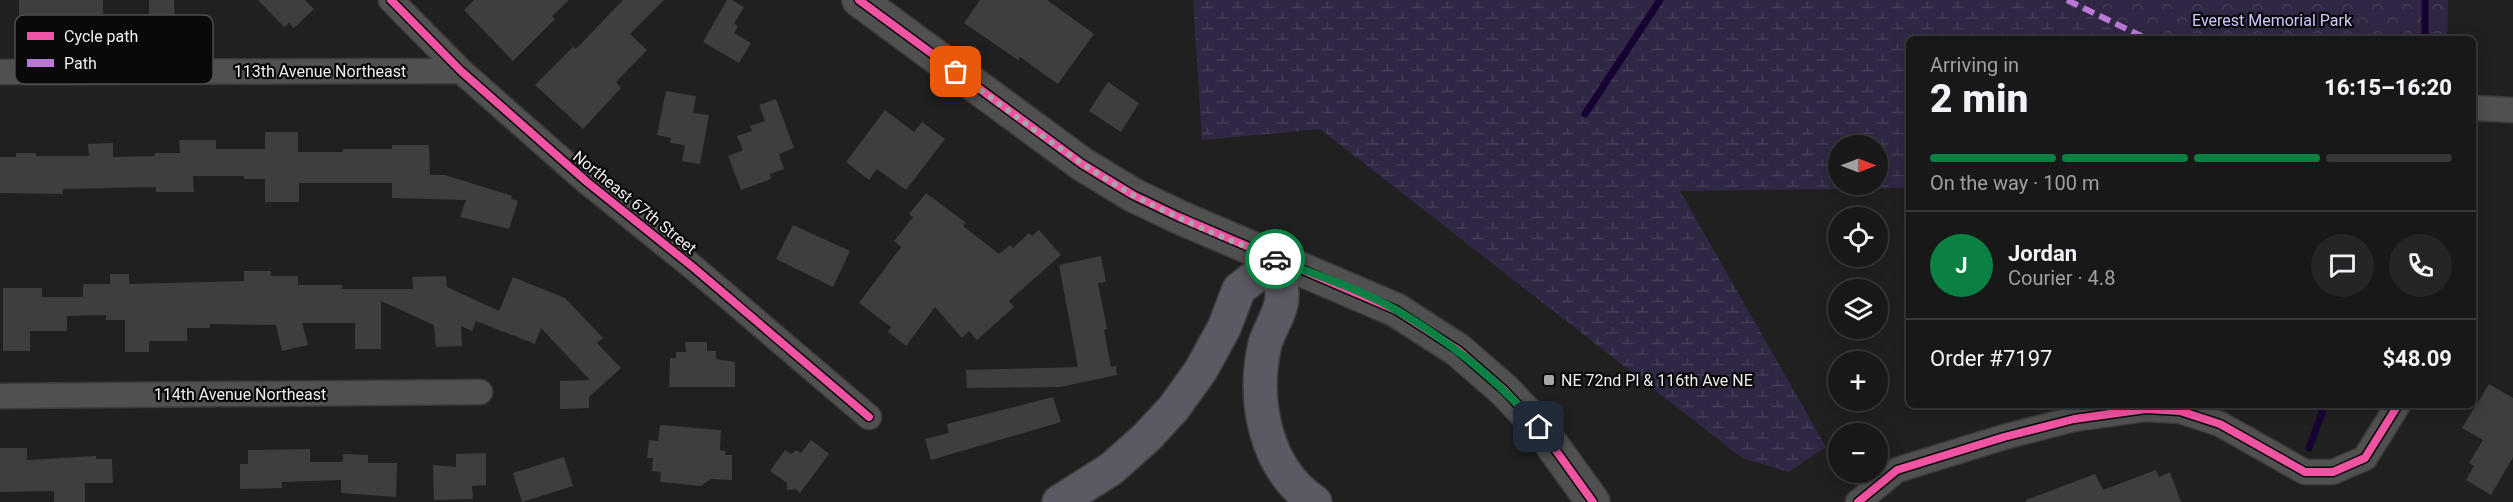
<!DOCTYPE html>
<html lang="en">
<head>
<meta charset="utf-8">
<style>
  body { margin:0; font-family:Roboto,sans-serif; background:#252526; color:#f1f3f6; height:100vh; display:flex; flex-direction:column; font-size:22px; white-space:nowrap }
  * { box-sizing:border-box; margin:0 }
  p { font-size:20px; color:#9fa0a2 }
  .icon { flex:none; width:33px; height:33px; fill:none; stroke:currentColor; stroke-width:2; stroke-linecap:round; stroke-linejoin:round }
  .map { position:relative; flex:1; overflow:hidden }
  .panel { position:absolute; left:1906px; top:36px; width:570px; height:372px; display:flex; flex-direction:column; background:#181819; border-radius:9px; box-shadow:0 3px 15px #0003,0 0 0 2px #363738 }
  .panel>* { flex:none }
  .needle { width:39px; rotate:90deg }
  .tools { position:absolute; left:1828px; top:135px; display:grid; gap:12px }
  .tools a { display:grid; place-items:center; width:60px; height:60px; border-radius:50%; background:#181819; box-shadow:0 3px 15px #0003,0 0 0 2px #363738; font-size:30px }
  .pin { position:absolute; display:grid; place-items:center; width:51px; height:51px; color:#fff; margin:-26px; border-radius:12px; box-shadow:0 3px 9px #0006 }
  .courier { position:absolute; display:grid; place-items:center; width:60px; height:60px; margin:-30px; border:4px solid #0b8043; border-radius:50%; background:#fff; color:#222; box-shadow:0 2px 8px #0007 }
  .summary em { font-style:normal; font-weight:800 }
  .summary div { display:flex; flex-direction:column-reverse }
  .summary { display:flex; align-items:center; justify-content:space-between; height:102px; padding:0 24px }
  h1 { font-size:39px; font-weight:800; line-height:45px }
  .bar { display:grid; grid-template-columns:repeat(4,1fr); gap:9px 6px; align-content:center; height:72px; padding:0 24px }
  .bar i { height:8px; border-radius:4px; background:#363738 }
  .bar .active { background:#0b8043 }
  .bar p { grid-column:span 4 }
  .line { display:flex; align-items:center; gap:15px; padding:0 24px; border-top:2px solid #363738 }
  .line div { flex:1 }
  .round { display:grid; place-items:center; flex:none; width:63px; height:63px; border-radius:32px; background:#252526 }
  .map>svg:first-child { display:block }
  .wetland { fill:url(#wetland-marsh); fill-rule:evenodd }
  .park { fill:url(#park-crowns) }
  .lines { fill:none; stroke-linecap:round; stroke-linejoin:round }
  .stream { stroke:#170332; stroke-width:7 }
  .building { fill:#3e3e3f }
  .minor-casing { stroke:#3b3b3b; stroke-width:27 }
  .secondary-casing { stroke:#3b3b3b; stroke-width:36 }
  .motorway-casing { stroke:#3b3b3b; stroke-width:36 }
  .minor { stroke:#505051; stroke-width:24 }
  .secondary { stroke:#505051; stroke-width:33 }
  .motorway { stroke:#5c5962; stroke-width:33 }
  .quiet { stroke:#ba77d6; stroke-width:6; stroke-dasharray:12 6; stroke-linecap:butt }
  .cycleway-casing { stroke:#09090a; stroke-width:11 }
  .cycleway { stroke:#f153a3; stroke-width:8 }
  .done { stroke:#a6a5a7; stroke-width:6; stroke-dasharray:0 10.8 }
  .route { stroke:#0b8043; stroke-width:8 }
  .poi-dot { fill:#a6a5a7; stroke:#09090a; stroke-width:2 }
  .labels { text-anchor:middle; stroke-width:4.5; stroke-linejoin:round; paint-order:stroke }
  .park-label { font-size:16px; fill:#d4c6fd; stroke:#09090a }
  .street-label { font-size:16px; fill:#eeedef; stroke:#09090a }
  .poi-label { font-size:16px; fill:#eeedef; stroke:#09090a; text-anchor:start }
  .key { fill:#09090a; stroke:#4e4d4f; stroke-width:1.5 }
  .key-label { font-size:16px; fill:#eeedef }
</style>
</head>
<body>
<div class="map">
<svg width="2513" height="502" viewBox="0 0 2513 502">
  <defs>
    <pattern id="wetland-marsh" width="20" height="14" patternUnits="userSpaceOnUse" patternTransform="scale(1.5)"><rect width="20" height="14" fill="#302744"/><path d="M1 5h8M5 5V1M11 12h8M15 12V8" fill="none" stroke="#443c56"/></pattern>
    <pattern id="park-crowns" width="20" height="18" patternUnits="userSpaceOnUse" patternTransform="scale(1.5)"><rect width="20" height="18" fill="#302744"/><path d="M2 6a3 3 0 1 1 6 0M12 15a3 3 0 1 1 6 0" fill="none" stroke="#443c56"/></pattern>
  </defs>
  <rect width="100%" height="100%" fill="#202021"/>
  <path class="wetland" d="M 1193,0 L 2061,0 L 2131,39 L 1910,39 L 1909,188 L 1680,191 L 1826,447 L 1789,472 L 1742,458 L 1320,129 L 1202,140 ZM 1839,146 L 1878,146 L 1878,184 L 1839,184 Z"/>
  <path class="park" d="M 2061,0 L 2448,0 L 2447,39 L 2131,39 Z"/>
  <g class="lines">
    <g class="stream">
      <path d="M 2425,39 L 2425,0"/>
      <path d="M 1585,114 L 1660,0"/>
      <path d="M 2309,448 L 2325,405"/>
    </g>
  </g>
  <g class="building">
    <path d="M 19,0 L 103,0 L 103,24 L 19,23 Z"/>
    <path d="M 149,0 L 174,0 L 175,26 L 149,26 Z"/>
    <path d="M 258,0 L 305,0 L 314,9 L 294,28 L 289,23 L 284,27 Z"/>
    <path d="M 474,0 L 569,0 L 552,16 L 555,19 L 513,61 L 464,10 Z"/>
    <path d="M 623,0 L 664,0 L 630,34 L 647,50 L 616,82 L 621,88 L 583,129 L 535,85 L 573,47 L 576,49 Z"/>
    <path d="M 727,0 L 732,0 L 744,7 L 734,24 L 738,26 L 734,33 L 751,43 L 739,63 L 703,42 Z"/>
    <path d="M 980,0 L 1047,0 L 1094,34 L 1058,84 L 1020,57 L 1018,60 L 964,23 Z"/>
    <path d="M 1108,82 L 1139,103 L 1121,132 L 1089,111 Z"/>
    <path d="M 666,91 L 696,96 L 693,113 L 709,115 L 700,164 L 682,161 L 685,145 L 670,143 L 671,138 L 657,135 Z"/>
    <path d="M 776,99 L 794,148 L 779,154 L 784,169 L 770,174 L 771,179 L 741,190 L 728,156 L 743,150 L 737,136 L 752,131 L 750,126 L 765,121 L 759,105 Z"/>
    <path d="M 885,110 L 914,132 L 922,122 L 945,139 L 906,190 L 877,169 L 869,180 L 846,162 Z"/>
    <path d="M 265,132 L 298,132 L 298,152 L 343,152 L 343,149 L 392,149 L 392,145 L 429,145 L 430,175 L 445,175 L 512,196 L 511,199 L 518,201 L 509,229 L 460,217 L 466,200 L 392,198 L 392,183 L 299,183 L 299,202 L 265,202 L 265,179 L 244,179 L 244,176 L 193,176 L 194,192 L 156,192 L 156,187 L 63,189 L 63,194 L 0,193 L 0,157 L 16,157 L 16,153 L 36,153 L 36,156 L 89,156 L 88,144 L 113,143 L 113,157 L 155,156 L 155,153 L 180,153 L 179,140 L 216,140 L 216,149 L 265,149 Z"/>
    <path d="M 926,193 L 966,223 L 963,226 L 999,254 L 1010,245 L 1013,248 L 1029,233 L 1032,236 L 1039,230 L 1061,255 L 1009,301 L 1014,307 L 977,340 L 969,331 L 962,338 L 935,307 L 906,346 L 888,332 L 891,327 L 859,303 L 901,247 L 894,241 L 913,217 L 909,214 Z"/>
    <path d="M 793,225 L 850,251 L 833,287 L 776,259 Z"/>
    <path d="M 1101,256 L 1106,282 L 1098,283 L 1107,329 L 1104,330 L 1111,367 L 1116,366 L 1117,375 L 1060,387 L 967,388 L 966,370 L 1078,367 L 1059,265 Z"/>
    <path d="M 244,271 L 271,271 L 271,276 L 298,276 L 298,285 L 342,285 L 342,289 L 413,289 L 412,277 L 446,276 L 447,287 L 499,311 L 513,277 L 565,298 L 603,338 L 597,343 L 621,368 L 589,397 L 589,408 L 560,409 L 560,381 L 590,380 L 541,328 L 535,344 L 476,321 L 472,331 L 461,326 L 462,346 L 436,347 L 434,325 L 381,301 L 381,349 L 355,349 L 355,323 L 302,323 L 308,345 L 282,351 L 276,325 L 210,324 L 210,328 L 187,328 L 187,341 L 149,341 L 149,352 L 125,352 L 125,320 L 106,320 L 106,315 L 67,316 L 67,331 L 30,331 L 30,351 L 3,351 L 3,288 L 42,288 L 42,297 L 83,297 L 83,284 L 110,284 L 110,274 L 129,274 L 129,284 L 244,281 Z"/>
    <path d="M 685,342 L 707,342 L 707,351 L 716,351 L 716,359 L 735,362 L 735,387 L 669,387 L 670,358 L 676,358 L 676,352 L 686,352 Z"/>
    <path d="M 2489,384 L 2513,398 L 2513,457 L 2491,495 L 2466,480 L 2474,466 L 2469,463 L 2483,440 L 2462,428 Z"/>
    <path d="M 1053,397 L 1061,422 L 931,460 L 925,439 L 949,433 L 947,424 Z"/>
    <path d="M 660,425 L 721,430 L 720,450 L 726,451 L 725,455 L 732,455 L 732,480 L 711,479 L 701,486 L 660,482 L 661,472 L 652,471 L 653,458 L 647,458 L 649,440 L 658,441 Z"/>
    <path d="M 811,440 L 829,454 L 800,493 L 796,489 L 787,490 L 787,483 L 770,471 L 785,450 L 791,454 L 796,450 L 801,453 Z"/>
    <path d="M 0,448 L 27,448 L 27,460 L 96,456 L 96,459 L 112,459 L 113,483 L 85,483 L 85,502 L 54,502 L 54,491 L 0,492 Z"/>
    <path d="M 310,449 L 310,462 L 343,462 L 343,454 L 368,455 L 368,463 L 397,463 L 396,497 L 341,493 L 341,480 L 282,482 L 282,488 L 240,489 L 240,464 L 248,464 L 248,450 Z"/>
    <path d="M 486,453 L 486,485 L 472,486 L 473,499 L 434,500 L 433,465 L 456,467 L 456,454 Z"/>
    <path d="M 564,457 L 573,486 L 522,502 L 513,473 Z"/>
    <path d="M 2156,470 L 2159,477 L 2170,472 L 2181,502 L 2026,502 L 2026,500 L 2095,474 L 2103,490 Z"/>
  </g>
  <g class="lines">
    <g class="minor-casing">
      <g id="minor">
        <path d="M 391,0 L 461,71 L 587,182 L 694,268 L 869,417"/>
        <path d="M 0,72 L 461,71"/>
        <path d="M 2474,108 L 2513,110"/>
        <path d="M 0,396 L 480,392"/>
        <path d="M 1858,502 L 1897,470 L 2004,437 L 2074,419 L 2146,409 L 2180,411 L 2220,424 L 2305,472 L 2333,472 L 2365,458 L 2398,405"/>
      </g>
    </g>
    <g class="secondary-casing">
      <path id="secondary" d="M 859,0 L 1082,164 L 1133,195 L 1179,217 L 1396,310 L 1458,350 L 1504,390 L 1539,427 L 1593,502"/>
    </g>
    <g class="motorway-casing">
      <path id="motorway" d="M 1059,502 L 1111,469 L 1146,438 L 1173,409 L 1201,370 L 1224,328 L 1239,289 L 1277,260 C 1279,272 1282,284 1282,296 C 1282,312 1269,329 1265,344 C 1252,400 1265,469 1315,502"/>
    </g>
    <use href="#minor" class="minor"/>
    <use href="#secondary" class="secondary"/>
    <use href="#motorway" class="motorway"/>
    <path class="quiet" d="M 2067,0 L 2147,39"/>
    <g class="cycleway-casing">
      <g id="cycleway">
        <path d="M 391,0 L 461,71 L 587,182 L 694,268 L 869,417"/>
        <path d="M 859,0 L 1082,164 L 1133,195 L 1179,217 L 1396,310 L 1458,350 L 1504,390 L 1539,427 L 1593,502"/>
        <path d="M 1858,502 L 1897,470 L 2004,437 L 2074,419 L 2146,409 L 2180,411 L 2220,424 L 2305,472 L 2333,472 L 2365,458 L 2398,405"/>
      </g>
    </g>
    <use href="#cycleway" class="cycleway"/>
  </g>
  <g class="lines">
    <path class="done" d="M 956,72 C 1014,114 1071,160 1133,195 C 1179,220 1228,239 1275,259"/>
    <path class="route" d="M 1275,259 C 1316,275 1360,289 1398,311 C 1451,342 1498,381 1539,427"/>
  </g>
  <rect class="poi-dot" x="1543" y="374" width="12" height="12" rx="3"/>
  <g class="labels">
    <g class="park-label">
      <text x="2272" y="26">Everest Memorial Park</text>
    </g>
    <g class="street-label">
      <text x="320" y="77">113th Avenue Northeast</text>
      <text transform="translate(635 202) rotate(39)" y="6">Northeast 67th Street</text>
      <text x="240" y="400">114th Avenue Northeast</text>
    </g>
    <g class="poi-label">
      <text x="1561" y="386">NE 72nd Pl &amp; 116th Ave NE</text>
    </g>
  </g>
  <rect x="15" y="15" width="198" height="69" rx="9" class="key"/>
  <rect x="27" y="32" width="27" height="8" fill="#f153a3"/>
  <rect x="27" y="59" width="27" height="8" fill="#ba77d6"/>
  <g class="key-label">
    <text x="64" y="42">Cycle path</text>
    <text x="64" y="69">Path</text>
  </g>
</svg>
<div class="tools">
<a><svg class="needle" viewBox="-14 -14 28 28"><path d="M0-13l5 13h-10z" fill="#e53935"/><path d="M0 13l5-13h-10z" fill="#9fa0a2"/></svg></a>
<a><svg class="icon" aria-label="locate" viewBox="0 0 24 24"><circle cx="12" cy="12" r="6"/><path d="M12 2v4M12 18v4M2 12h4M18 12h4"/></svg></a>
<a><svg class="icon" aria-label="layers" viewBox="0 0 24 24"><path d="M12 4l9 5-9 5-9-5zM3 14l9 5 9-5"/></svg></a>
<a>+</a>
<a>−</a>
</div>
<div class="pin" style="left:956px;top:72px;background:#ea580c"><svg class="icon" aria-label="bag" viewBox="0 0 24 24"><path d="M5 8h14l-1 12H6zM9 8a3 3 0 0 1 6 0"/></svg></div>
<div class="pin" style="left:1539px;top:427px;background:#1f2937"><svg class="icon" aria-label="home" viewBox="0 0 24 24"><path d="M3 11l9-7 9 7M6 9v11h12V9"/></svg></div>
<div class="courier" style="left:1275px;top:259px"><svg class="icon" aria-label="car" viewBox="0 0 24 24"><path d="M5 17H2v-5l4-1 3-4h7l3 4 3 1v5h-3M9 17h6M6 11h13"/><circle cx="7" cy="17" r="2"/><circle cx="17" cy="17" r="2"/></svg></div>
<section class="panel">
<div class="summary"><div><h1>2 min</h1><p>Arriving in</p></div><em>16:15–16:20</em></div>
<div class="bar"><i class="active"></i><i class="active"></i><i class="active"></i><i></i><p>On the way · 100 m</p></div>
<div class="line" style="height:108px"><b class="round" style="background:#0b8043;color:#fff">J</b><div><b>Jordan</b><p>Courier · 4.8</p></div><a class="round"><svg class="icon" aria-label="chat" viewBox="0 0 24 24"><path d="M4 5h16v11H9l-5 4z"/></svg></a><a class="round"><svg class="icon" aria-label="phone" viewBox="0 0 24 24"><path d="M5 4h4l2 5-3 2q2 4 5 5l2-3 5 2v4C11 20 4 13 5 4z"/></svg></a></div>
<div class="line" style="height:78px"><div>Order #7197</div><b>$48.09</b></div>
</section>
</div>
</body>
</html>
